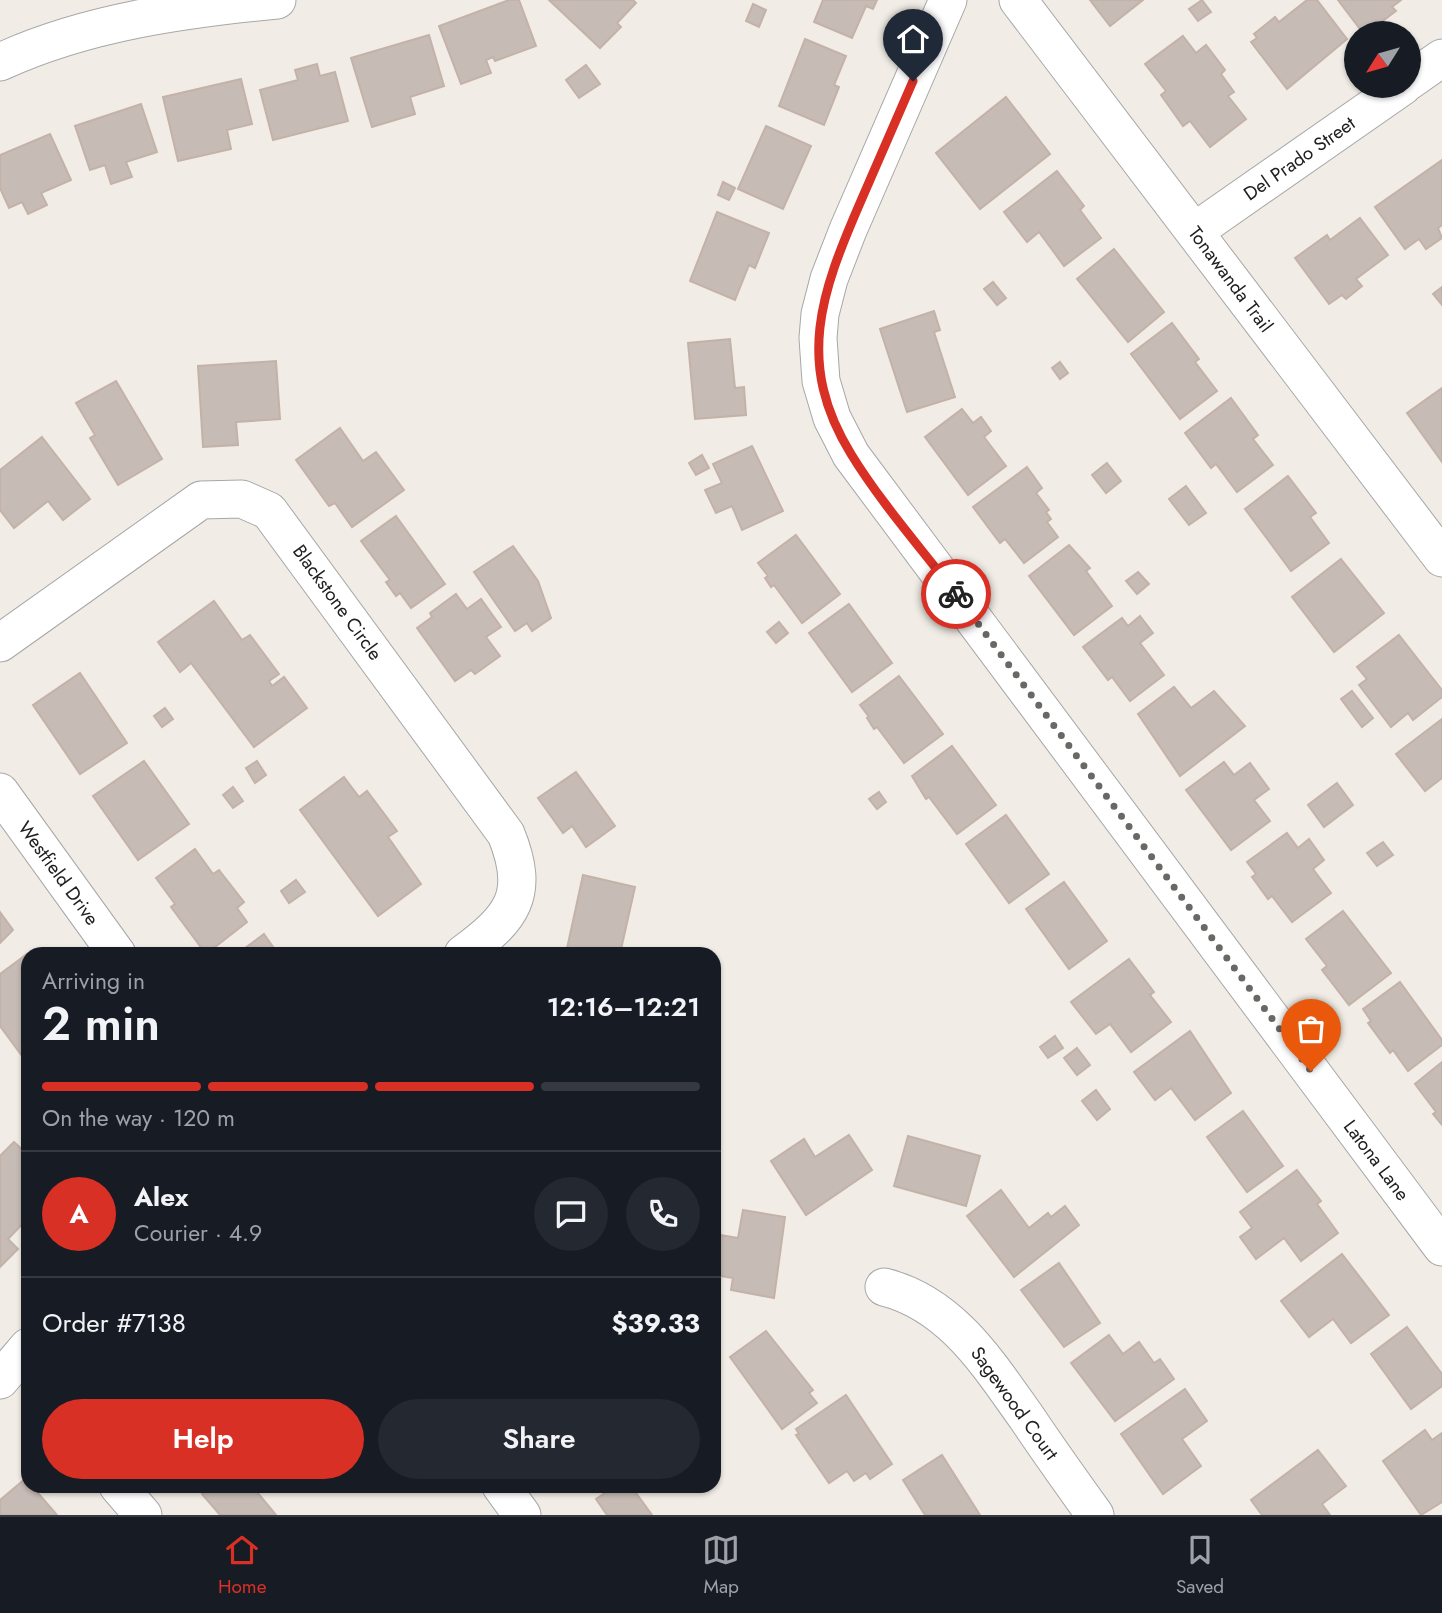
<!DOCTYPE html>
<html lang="en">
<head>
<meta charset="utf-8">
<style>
  body { margin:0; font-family:Jost,sans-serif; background:#242831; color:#f1f3f6; height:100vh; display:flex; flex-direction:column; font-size:26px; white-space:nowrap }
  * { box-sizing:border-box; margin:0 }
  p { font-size:23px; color:#9ea1a6 }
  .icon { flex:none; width:38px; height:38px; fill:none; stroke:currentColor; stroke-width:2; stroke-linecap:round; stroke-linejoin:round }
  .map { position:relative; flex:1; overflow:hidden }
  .details { position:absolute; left:21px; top:947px; width:700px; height:546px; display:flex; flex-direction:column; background:#171b24; border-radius:21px; box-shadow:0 2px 5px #0004 }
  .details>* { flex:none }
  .needle { width:46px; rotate:233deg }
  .buttons { position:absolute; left:1344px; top:21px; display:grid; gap:14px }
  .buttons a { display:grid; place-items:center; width:77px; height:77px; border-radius:50%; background:#171b24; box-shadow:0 2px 5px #0004; font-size:35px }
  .pin { position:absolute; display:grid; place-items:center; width:60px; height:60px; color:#fff; margin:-72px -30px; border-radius:50% 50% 50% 0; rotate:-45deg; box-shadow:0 0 7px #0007 }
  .pin .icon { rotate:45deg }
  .courier { position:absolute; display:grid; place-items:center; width:70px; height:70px; margin:-35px; border:5px solid #d93025; border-radius:50%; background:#fff; color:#222; box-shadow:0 2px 9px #0007 }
  .headline em { font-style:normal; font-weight:600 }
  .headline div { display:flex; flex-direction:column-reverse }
  .headline { display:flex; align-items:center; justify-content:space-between; height:119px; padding:0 21px }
  h1 { font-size:46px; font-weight:600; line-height:52px }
  .bar { display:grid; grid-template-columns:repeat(4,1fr); gap:10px 7px; align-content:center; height:84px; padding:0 21px }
  .bar i { height:9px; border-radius:5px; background:#363941 }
  .bar .on { background:#d93025 }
  .bar p { grid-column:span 4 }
  .line { display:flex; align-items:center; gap:18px; padding:0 21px; border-top:2px solid #363941 }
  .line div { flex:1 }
  .round { display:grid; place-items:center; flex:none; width:74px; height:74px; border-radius:37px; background:#242831 }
  .action { display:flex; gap:14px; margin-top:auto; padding:14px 21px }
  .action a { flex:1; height:80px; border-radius:42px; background:#d93025; color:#fff; font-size:28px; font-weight:600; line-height:80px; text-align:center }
  .action a+a { background:#242831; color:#f1f3f6 }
  .dock { display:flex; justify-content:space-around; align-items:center; height:98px; border-top:2px solid #363941; background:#171b24; font-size:19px; color:#9ea1a6 }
  .dock a { display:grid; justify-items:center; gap:4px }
  .dock .on { color:#d93025 }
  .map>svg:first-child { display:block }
  .building { fill:#c6bcb5; stroke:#c4b2a8; stroke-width:2 }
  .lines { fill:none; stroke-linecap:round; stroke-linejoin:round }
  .minor-casing { stroke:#a7a7a7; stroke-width:39 }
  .minor { stroke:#fff; stroke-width:37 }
  .done { stroke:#696865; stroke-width:7; stroke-dasharray:0 12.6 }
  .route { stroke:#d93025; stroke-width:9 }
  .labels { text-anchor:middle; stroke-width:5; stroke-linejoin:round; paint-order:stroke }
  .street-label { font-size:19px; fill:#202020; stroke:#fff }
</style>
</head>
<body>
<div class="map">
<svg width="1442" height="1515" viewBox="0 0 1442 1515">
  <rect width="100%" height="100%" fill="#f1ede6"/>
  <g class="building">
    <path d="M 509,0 L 519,0 L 536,46 L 495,61 L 493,57 L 486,60 L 491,73 L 461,84 L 439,26 Z"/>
    <path d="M 549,0 L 633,0 L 636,3 L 617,23 L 621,27 L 600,48 Z"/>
    <path d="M 823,0 L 877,0 L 873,9 L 866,6 L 852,38 L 814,22 Z"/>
    <path d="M 1090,0 L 1143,0 L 1110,26 Z"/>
    <path d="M 1202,0 L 1211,12 L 1198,21 L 1189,9 Z"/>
    <path d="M 1307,0 L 1317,0 L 1347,39 L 1287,89 L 1251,42 L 1257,38 L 1254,34 L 1275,17 L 1279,22 Z"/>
    <path d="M 1338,0 L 1401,0 L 1392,7 L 1396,11 L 1367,33 L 1363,33 Z"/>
    <path d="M 753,4 L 766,10 L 759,27 L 746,21 Z"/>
    <path d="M 429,35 L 444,86 L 410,97 L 415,114 L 372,127 L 351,58 Z"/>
    <path d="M 1183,36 L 1196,53 L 1206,45 L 1225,70 L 1221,74 L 1234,92 L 1228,96 L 1246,119 L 1210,147 L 1190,121 L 1183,126 L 1161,95 L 1166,91 L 1145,64 Z"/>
    <path d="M 805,39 L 846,56 L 834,85 L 839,87 L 824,125 L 779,106 Z"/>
    <path d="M 317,64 L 320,76 L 335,72 L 348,121 L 273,140 L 260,90 L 298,80 L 295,70 Z"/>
    <path d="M 586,65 L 600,84 L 579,98 L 566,80 Z"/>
    <path d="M 241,79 L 252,124 L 227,130 L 231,149 L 178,161 L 163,97 Z"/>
    <path d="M 1006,97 L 1050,154 L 980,209 L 936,153 Z"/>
    <path d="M 141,104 L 157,152 L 126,162 L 132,177 L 111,184 L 105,165 L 90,170 L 75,126 Z"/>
    <path d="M 766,126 L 811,146 L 783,209 L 738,189 Z"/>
    <path d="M 50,134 L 71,180 L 41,193 L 47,205 L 28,214 L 22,202 L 9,208 L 0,188 L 0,155 Z"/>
    <path d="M 1442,160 L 1442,225 L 1438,228 L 1442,238 L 1426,249 L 1419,239 L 1405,249 L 1375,207 Z"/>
    <path d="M 1057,171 L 1084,206 L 1080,210 L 1101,238 L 1064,266 L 1039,232 L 1027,242 L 1004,212 Z"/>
    <path d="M 723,182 L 735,188 L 729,200 L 718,195 Z"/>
    <path d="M 717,212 L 769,233 L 755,268 L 749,265 L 735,300 L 690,281 Z"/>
    <path d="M 1360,218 L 1388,255 L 1356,279 L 1362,286 L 1346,299 L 1342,295 L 1329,304 L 1295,258 L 1327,235 L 1330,240 Z"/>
    <path d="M 1114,249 L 1164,312 L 1128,342 L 1077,279 Z"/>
    <path d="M 993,282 L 1006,298 L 997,305 L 984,289 Z"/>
    <path d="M 1442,287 L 1442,305 L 1433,294 Z"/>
    <path d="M 934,311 L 940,330 L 934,332 L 955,397 L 907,412 L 880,329 Z"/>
    <path d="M 1172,323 L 1199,359 L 1195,362 L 1217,391 L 1180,419 L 1131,354 Z"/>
    <path d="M 730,339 L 735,388 L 744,387 L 746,415 L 695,419 L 688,343 Z"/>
    <path d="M 276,361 L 280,419 L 236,422 L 238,445 L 203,447 L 198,366 Z"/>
    <path d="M 1060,362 L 1068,373 L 1060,379 L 1052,368 Z"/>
    <path d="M 116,381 L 162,459 L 118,485 L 90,438 L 95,435 L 76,403 Z"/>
    <path d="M 1442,388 L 1442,462 L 1407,413 Z"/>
    <path d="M 1231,398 L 1258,435 L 1253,439 L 1273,465 L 1237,492 L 1216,464 L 1211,468 L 1185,433 Z"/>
    <path d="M 962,409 L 973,423 L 981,417 L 991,431 L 984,437 L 1006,466 L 968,495 L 925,437 Z"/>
    <path d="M 340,428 L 363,461 L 376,452 L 404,490 L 352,527 L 335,503 L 329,506 L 296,460 Z"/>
    <path d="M 42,437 L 90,499 L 63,520 L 48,501 L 14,528 L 0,510 L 0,470 Z"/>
    <path d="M 752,446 L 783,511 L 742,530 L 732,506 L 716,513 L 705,490 L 722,483 L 713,464 Z"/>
    <path d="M 702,455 L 709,468 L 696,475 L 689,463 Z"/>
    <path d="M 1107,463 L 1121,481 L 1106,493 L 1092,475 Z"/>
    <path d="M 1027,467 L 1042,488 L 1036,493 L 1049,510 L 1046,512 L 1051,519 L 1047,522 L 1058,537 L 1024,563 L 1005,539 L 1000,543 L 973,507 Z"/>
    <path d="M 1288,476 L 1316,513 L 1310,517 L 1329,543 L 1291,571 L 1245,509 Z"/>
    <path d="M 1186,486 L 1206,513 L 1189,525 L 1169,499 Z"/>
    <path d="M 396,516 L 445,584 L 411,608 L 400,593 L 396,596 L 386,582 L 390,580 L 361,541 Z"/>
    <path d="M 796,535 L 840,594 L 802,623 L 774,585 L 771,587 L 765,578 L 768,576 L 758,563 Z"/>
    <path d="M 1069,545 L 1090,568 L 1086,571 L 1112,606 L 1074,635 L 1029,576 Z"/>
    <path d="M 513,546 L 538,581 L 551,618 L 532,631 L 527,623 L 515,631 L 474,572 Z"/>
    <path d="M 1341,559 L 1384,613 L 1334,652 L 1292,597 Z"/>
    <path d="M 1138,572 L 1149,584 L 1137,594 L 1126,581 Z"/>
    <path d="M 456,594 L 467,609 L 481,599 L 501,627 L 486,637 L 500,656 L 475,674 L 471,670 L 455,681 L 417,628 L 432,617 L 430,613 Z"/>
    <path d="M 214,601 L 242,640 L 250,635 L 279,674 L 269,681 L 272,686 L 284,677 L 307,708 L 254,747 L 191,663 L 180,672 L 158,642 Z"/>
    <path d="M 849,604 L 892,663 L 852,692 L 809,633 Z"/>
    <path d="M 1140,616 L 1153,633 L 1140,643 L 1164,675 L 1130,701 L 1112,677 L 1108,680 L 1083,647 L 1122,618 L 1128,626 Z"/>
    <path d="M 779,622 L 788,633 L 776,643 L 767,632 Z"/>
    <path d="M 1399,635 L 1442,690 L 1442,697 L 1413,720 L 1408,713 L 1391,727 L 1359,685 L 1367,679 L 1357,667 Z"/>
    <path d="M 80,673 L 127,743 L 80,774 L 33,705 Z"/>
    <path d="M 899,676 L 943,734 L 904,763 L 877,727 L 874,729 L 867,718 L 869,717 L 860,705 Z"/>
    <path d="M 1174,687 L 1191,708 L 1214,691 L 1245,726 L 1180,776 L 1138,714 Z"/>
    <path d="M 1352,691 L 1373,718 L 1362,727 L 1341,699 Z"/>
    <path d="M 165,708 L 173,719 L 162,727 L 154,716 Z"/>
    <path d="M 1442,719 L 1442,778 L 1425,791 L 1396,754 Z"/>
    <path d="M 952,746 L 996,805 L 957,834 L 929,797 L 926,799 L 912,776 Z"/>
    <path d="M 144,761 L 189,824 L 138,860 L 93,796 Z"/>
    <path d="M 257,761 L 266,775 L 255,783 L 246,768 Z"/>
    <path d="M 1224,762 L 1234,775 L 1250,763 L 1269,789 L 1254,800 L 1270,821 L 1231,850 L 1186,790 Z"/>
    <path d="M 576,772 L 615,826 L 586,847 L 572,826 L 563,833 L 538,798 Z"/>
    <path d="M 344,777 L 359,797 L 367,791 L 397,831 L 388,837 L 421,884 L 378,916 L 300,810 Z"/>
    <path d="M 1337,783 L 1353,805 L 1324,827 L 1308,805 Z"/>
    <path d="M 233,787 L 243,801 L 233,808 L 223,795 Z"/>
    <path d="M 879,792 L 886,802 L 877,809 L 869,799 Z"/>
    <path d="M 1006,815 L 1049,874 L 1009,903 L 966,844 Z"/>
    <path d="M 1287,833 L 1298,848 L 1309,839 L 1324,860 L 1313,869 L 1331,893 L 1292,922 L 1272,896 L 1268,899 L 1252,877 L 1256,874 L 1247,862 Z"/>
    <path d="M 1383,842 L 1393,855 L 1377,866 L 1367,853 Z"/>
    <path d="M 195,849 L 213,874 L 219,870 L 244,902 L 237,908 L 247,922 L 206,954 L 171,907 L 175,904 L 156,878 Z"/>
    <path d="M 583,875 L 635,887 L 620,954 L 566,953 Z"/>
    <path d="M 296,880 L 305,892 L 289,903 L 281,891 Z"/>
    <path d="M 1064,882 L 1107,941 L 1069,969 L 1026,909 Z"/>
    <path d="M 1343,911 L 1391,973 L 1349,1005 L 1322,970 L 1327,966 L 1306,939 Z"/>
    <path d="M 0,912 L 13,930 L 0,943 Z"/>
    <path d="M 264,934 L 278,954 L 237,954 Z"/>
    <path d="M 27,954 L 28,1052 L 22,1056 L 0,1026 L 0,974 Z"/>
    <path d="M 1129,959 L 1154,992 L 1150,995 L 1171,1022 L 1131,1052 L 1110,1024 L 1096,1034 L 1071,1002 Z"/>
    <path d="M 1400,982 L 1442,1040 L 1442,1045 L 1408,1071 L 1393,1050 L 1390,1053 L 1368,1023 L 1371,1021 L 1363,1009 Z"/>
    <path d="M 1190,1031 L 1231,1093 L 1195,1120 L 1171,1088 L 1155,1100 L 1134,1072 Z"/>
    <path d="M 1055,1036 L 1063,1048 L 1048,1058 L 1040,1047 Z"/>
    <path d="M 1077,1048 L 1090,1065 L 1077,1075 L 1064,1058 Z"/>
    <path d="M 1442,1062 L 1442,1125 L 1433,1114 L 1436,1112 L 1415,1084 Z"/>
    <path d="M 1096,1090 L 1110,1109 L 1097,1120 L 1082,1101 Z"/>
    <path d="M 1243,1111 L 1283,1166 L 1247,1192 L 1207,1137 Z"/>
    <path d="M 849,1135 L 872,1170 L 806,1215 L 771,1161 L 804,1139 L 815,1157 Z"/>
    <path d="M 908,1136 L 980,1156 L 966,1206 L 894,1186 Z"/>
    <path d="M 14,1142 L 28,1155 L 28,1218 L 8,1239 L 18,1249 L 0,1267 L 0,1156 Z"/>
    <path d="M 1297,1170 L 1321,1201 L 1317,1204 L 1338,1233 L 1301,1261 L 1284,1238 L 1256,1259 L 1240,1237 L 1252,1228 L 1240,1212 Z"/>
    <path d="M 1001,1190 L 1029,1228 L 1048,1213 L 1051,1217 L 1065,1206 L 1079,1225 L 1014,1277 L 967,1216 Z"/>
    <path d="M 743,1210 L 785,1217 L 774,1298 L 731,1290 L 733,1278 L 714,1275 L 714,1234 L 738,1238 Z"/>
    <path d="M 1342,1254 L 1389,1315 L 1351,1343 L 1333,1319 L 1309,1337 L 1281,1301 Z"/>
    <path d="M 1059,1263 L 1100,1323 L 1064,1347 L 1021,1290 Z"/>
    <path d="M 1407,1327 L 1442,1374 L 1442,1386 L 1411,1409 L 1371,1354 Z"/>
    <path d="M 766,1331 L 813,1390 L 809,1393 L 817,1403 L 782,1429 L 730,1357 Z"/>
    <path d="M 1109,1335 L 1123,1354 L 1139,1342 L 1154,1363 L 1160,1359 L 1174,1379 L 1115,1421 L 1071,1363 Z"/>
    <path d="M 1185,1389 L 1207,1421 L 1182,1439 L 1201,1466 L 1163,1494 L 1121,1434 Z"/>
    <path d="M 846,1395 L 892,1464 L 870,1479 L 866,1473 L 854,1481 L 847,1471 L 829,1483 L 796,1435 L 799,1434 L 796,1429 Z"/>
    <path d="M 1425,1430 L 1432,1440 L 1442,1433 L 1442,1502 L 1421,1515 L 1383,1461 Z"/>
    <path d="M 1318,1450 L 1346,1486 L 1322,1504 L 1330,1515 L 1262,1515 L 1251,1500 Z"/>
    <path d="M 942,1455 L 980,1515 L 925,1515 L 903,1480 Z"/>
    <path d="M 26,1478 L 28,1486 L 32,1486 L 57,1515 L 0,1515 L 0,1500 Z"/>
    <path d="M 211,1486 L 252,1486 L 276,1515 L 220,1515 L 202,1494 Z"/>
    <path d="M 615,1486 L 631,1486 L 652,1515 L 607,1515 L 596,1499 Z"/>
  </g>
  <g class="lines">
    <g class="minor-casing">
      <g id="minor">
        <path d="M 948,0 L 848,230 L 829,279 L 820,314 L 818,338 L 821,381 L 832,418 L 851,455 L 1442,1247"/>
        <path d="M 1018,0 L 1442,558"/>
        <path d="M 0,62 C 87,22 184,9 277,0"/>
        <path d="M 1409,81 L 1442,58"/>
        <path d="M 1195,231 L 1403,86"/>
        <path d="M 0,643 L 201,500 L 242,499 L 269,511 L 506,834 C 531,895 512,918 463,954"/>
        <path d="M 0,792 L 117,954"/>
        <path d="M 884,1287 C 952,1304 989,1365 1027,1418 C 1049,1451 1072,1483 1095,1515"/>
        <path d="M 0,1380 L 28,1347"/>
        <path d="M 118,1486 L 143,1515"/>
        <path d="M 501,1486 L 522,1515"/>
      </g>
    </g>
    <use href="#minor" class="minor"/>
  </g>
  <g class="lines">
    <path class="done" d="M 956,594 L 1311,1071"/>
    <path class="route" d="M 913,81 C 895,122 878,162 860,203 C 821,293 795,363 851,454 C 881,503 921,548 956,594"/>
  </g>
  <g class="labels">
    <g class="street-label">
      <text transform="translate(1299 158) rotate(-35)" y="7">Del Prado Street</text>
      <text transform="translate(1231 279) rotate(53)" y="7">Tonawanda Trail</text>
      <text transform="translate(338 602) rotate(54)" y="7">Blackstone Circle</text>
      <text transform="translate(59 873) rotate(54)" y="7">Westfield Drive</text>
      <text transform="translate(1377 1160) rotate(53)" y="7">Latona Lane</text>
      <text transform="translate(1015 1403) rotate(54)" y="7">Sagewood Court</text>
    </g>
  </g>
</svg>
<div class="buttons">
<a><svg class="needle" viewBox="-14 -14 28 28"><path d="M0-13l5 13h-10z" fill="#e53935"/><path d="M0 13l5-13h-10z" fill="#9ea1a6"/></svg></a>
</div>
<div class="pin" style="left:1311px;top:1071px;background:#ea580c"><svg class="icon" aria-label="bag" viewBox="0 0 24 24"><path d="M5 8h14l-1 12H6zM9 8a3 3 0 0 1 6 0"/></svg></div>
<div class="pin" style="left:913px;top:81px;background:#1f2937"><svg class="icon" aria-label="home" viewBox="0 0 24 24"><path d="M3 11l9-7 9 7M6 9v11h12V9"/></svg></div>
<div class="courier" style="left:956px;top:594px"><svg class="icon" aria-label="bike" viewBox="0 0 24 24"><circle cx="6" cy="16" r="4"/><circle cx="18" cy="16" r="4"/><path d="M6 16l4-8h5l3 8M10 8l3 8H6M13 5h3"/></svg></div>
<section class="details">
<div class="headline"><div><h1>2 min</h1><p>Arriving in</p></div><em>12:16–12:21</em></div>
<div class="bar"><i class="on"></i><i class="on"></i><i class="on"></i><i></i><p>On the way · 120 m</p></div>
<div class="line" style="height:126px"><b class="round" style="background:#d93025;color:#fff">A</b><div><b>Alex</b><p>Courier · 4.9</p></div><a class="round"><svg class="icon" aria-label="chat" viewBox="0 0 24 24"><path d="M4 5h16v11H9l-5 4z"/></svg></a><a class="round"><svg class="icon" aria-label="phone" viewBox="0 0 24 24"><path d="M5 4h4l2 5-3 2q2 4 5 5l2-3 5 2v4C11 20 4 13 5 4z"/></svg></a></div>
<div class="line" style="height:91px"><div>Order #7138</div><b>$39.33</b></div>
<div class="action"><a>Help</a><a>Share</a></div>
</section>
</div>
<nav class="dock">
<a class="on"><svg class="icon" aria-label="home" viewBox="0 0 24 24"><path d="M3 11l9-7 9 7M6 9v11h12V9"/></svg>Home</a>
<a><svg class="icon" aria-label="map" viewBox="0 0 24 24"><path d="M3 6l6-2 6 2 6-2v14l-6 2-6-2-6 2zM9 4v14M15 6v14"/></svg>Map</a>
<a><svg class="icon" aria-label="saved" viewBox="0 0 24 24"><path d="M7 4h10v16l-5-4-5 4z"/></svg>Saved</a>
</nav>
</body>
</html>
